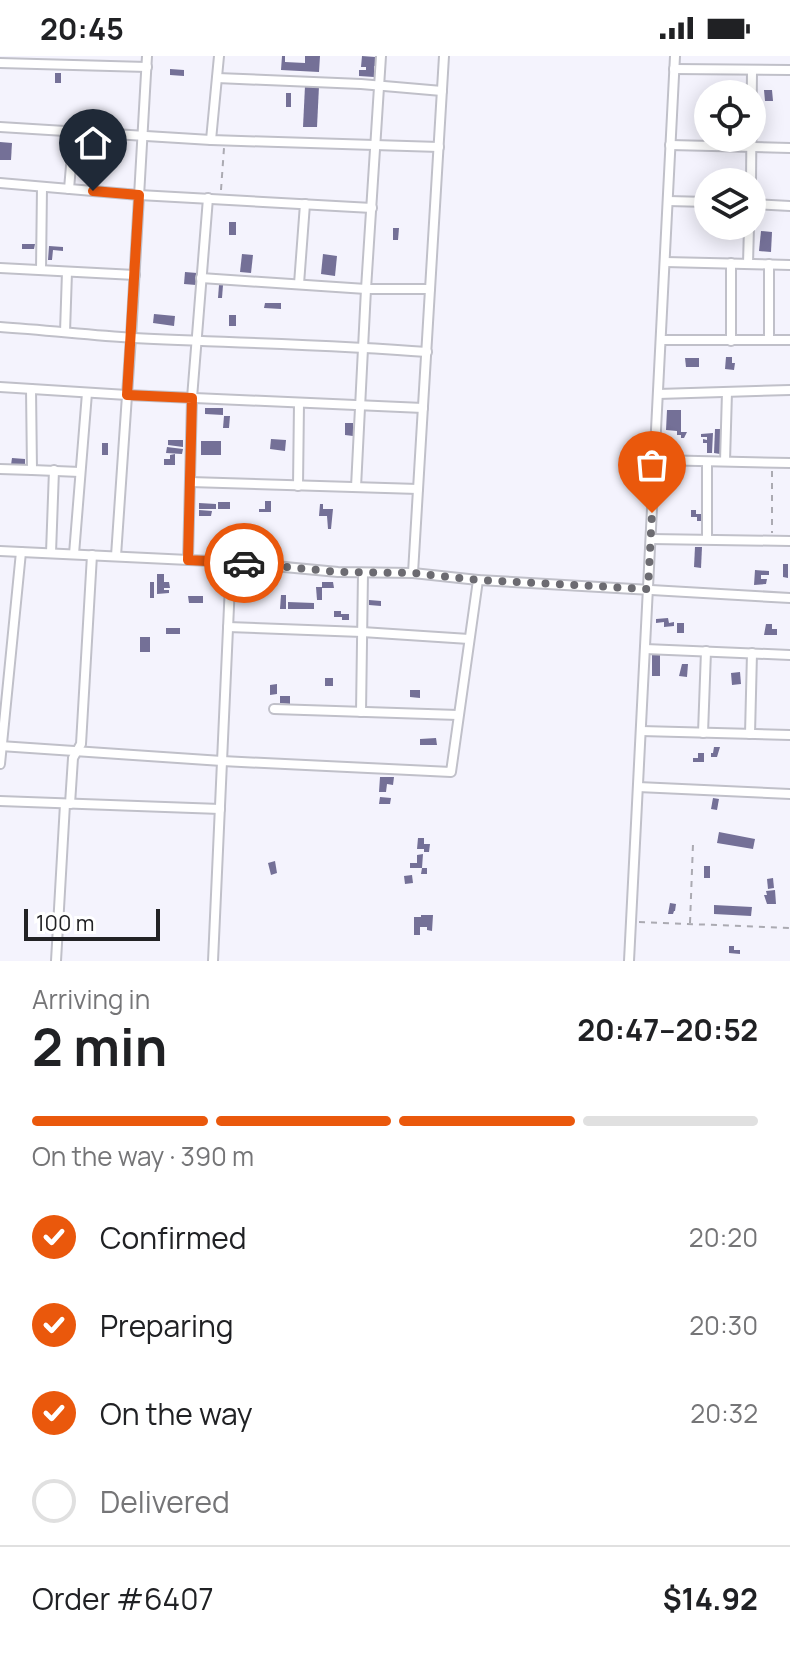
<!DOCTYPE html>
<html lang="en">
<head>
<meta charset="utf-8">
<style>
  body { margin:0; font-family:Manrope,sans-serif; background:#f6f6f6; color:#202124; height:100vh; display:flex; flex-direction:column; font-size:30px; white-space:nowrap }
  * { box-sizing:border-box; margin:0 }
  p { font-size:26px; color:#757577 }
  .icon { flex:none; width:44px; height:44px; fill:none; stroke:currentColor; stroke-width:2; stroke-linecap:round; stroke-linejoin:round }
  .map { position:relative; height:905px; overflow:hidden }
  .details { display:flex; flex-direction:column; background:#fff; flex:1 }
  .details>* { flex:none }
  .fabs { position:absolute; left:694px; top:24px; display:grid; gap:16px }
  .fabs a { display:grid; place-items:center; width:72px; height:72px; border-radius:50%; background:#fff; box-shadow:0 4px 20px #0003; font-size:40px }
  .scale { position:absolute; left:24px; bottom:20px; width:136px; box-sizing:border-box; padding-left:8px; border:4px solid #222225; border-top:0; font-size:22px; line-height:28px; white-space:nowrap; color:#222225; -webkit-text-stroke:6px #fff; paint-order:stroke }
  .pin { position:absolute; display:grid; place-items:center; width:68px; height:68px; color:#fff; margin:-82px -34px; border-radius:50% 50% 50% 0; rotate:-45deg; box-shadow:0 0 8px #0007 }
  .pin .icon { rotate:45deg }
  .courier { position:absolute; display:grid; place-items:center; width:80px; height:80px; margin:-40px; border:6px solid #ea580c; border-radius:50%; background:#fff; color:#222; box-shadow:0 2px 10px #0007 }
  .overview em { font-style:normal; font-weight:700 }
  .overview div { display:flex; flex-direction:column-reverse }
  .overview { display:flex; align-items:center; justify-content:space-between; height:136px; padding:0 32px }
  h1 { font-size:52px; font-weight:700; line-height:60px }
  .bar { display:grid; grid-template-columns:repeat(4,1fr); gap:12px 8px; align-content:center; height:96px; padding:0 32px }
  .bar i { height:10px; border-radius:6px; background:#e0e0e0 }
  .bar .current { background:#ea580c }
  .bar p { grid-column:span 4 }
  .line { display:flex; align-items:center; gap:20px; padding:0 32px; border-top:2px solid #e0e0e0 }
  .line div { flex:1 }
  ol { padding:0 32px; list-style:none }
  li { display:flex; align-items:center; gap:24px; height:88px }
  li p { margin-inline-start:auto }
  li .icon { padding:8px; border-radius:50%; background:#ea580c; color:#fff; stroke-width:4 }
  li:last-child { color:#757577 }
  li i { width:44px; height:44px; border:4px solid #e0e0e0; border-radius:50% }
  .status { display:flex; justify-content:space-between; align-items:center; height:56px; padding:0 40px; background:#fff; direction:ltr }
  .status svg { height:22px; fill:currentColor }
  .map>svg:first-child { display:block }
  .building { fill:#747097 }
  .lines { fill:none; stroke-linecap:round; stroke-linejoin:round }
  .street-casing { stroke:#c0c0c9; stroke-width:12 }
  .path { stroke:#abaab2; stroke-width:2; stroke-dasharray:6 6; stroke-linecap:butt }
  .street { stroke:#fff; stroke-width:8 }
  .done { stroke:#6c6b71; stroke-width:8; stroke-dasharray:0 14.4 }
  .route { stroke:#ea580c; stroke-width:10 }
</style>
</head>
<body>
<div class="status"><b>20:45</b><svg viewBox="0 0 49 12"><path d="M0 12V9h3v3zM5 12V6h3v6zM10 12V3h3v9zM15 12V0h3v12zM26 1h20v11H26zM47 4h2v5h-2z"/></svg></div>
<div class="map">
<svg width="790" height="905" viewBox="0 0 790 905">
  <rect width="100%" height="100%" fill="#f4f3fd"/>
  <g class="building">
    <path d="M 282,0 L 285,0 L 285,6 L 305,7 L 305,0 L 320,0 L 319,16 L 281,14 Z"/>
    <path d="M 362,0 L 375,1 L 375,5 L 379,6 L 379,11 L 374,10 L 374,21 L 359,20 L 359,14 L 366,14 L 366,11 L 361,11 Z"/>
    <path d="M 170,13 L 184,14 L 184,20 L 170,19 Z"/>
    <rect x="55" y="17" width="6" height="10"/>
    <path d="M 305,30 L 319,30 L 317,71 L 303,71 Z"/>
    <path d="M 764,34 L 772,34 L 773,45 L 765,45 Z"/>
    <rect x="286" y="37" width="5" height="14"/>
    <path d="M 0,86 L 12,87 L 11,104 L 0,104 Z"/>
    <rect x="229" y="166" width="7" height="13"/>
    <path d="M 393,172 L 399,172 L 398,184 L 393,184 Z"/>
    <path d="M 761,175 L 772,176 L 771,196 L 759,195 Z"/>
    <path d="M 22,188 L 35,188 L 34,193 L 22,193 Z"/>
    <path d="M 49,190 L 63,191 L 63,195 L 53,194 L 52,204 L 48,204 Z"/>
    <path d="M 242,198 L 253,199 L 251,217 L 240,216 Z"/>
    <path d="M 323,198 L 337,200 L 335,220 L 321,218 Z"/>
    <path d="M 185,216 L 197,217 L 196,229 L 184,228 Z"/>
    <path d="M 219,229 L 223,229 L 222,242 L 218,242 Z"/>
    <path d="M 265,247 L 281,247 L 281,253 L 264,252 Z"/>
    <path d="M 154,258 L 175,260 L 174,270 L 153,267 Z"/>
    <rect x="229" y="259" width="7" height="11"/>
    <path d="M 726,301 L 732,301 L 732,307 L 735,307 L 734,314 L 725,313 Z"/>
    <path d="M 685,302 L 699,302 L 699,311 L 686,311 Z"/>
    <path d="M 205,352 L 223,352 L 223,359 L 205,358 Z"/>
    <path d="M 667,354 L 681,354 L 681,376 L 687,376 L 684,382 L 681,382 L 681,379 L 677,379 L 677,375 L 666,374 Z"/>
    <path d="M 224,360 L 230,360 L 229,372 L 223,372 Z"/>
    <path d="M 345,367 L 353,367 L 353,380 L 345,379 Z"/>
    <path d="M 715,373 L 721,373 L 720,398 L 714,397 Z"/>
    <path d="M 713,377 L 712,397 L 707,397 L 707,387 L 703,387 L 703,383 L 707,384 L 707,381 L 701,381 L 701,378 Z"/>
    <path d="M 271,383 L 286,384 L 285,395 L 270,393 Z"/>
    <path d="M 168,384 L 183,384 L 183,391 L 168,389 Z"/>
    <rect x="201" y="385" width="20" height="14"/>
    <rect x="102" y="387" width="6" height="12"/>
    <path d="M 167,391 L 183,393 L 182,398 L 166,397 Z"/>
    <path d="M 175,398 L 175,409 L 164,409 L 164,403 L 170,403 L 170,399 Z"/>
    <path d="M 12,402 L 25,403 L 25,410 L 11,409 Z"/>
    <path d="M 265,445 L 271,445 L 271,456 L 259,456 L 259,453 L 265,453 Z"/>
    <rect x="218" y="446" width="12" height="7"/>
    <path d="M 199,447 L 216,448 L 216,453 L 199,453 Z"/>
    <path d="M 320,448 L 323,448 L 323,453 L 333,453 L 331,473 L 328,473 L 327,460 L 319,460 Z"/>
    <path d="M 199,454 L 212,455 L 211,460 L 199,460 Z"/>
    <path d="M 691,454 L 696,454 L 696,458 L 702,458 L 702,465 L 697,465 L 697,461 L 691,461 Z"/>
    <path d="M 695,491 L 702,491 L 701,512 L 694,511 Z"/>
    <path d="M 783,508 L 788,508 L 788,522 L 783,521 Z"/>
    <path d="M 755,514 L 769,515 L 769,519 L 761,519 L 761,523 L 767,523 L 766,528 L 754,529 Z"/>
    <path d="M 157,518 L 164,518 L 164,526 L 169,526 L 170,532 L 164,532 L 164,534 L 169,534 L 169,537 L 157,538 Z"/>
    <rect x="150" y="526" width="4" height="16"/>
    <path d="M 322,526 L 333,526 L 334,532 L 322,532 Z"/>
    <path d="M 316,531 L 322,531 L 322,544 L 317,544 Z"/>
    <path d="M 281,539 L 286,539 L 286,553 L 280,553 Z"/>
    <path d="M 188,540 L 203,540 L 203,547 L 189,547 Z"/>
    <path d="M 369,544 L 381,545 L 381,550 L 369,549 Z"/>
    <path d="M 288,546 L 314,547 L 314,553 L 288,553 Z"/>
    <path d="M 334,555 L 341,555 L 341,558 L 349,558 L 349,564 L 342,564 L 342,561 L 334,561 Z"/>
    <path d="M 668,562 L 669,567 L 674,566 L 674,570 L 664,571 L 664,566 L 656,567 L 656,563 Z"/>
    <rect x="677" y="567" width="7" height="10"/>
    <path d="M 766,568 L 772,568 L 772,573 L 777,573 L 777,579 L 764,579 Z"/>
    <rect x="166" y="572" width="14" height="6"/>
    <rect x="140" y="581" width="10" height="15"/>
    <path d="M 652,598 L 660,599 L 660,620 L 652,620 Z"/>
    <path d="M 682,608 L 688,608 L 687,621 L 679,620 Z"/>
    <path d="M 740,616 L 741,628 L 732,629 L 731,617 Z"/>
    <rect x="325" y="622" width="8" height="8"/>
    <path d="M 277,628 L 277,638 L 270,639 L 270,629 Z"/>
    <path d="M 410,634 L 420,634 L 420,642 L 410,641 Z"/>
    <path d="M 280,640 L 290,640 L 290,648 L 280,647 Z"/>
    <path d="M 436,682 L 437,689 L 420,689 L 420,683 Z"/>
    <path d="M 714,691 L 720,691 L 717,701 L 711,701 L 711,697 L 713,697 Z"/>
    <path d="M 698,697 L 704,697 L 704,706 L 693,706 L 693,702 L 698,702 Z"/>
    <path d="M 380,721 L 394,721 L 393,729 L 387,728 L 386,736 L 379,736 Z"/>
    <path d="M 380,741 L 391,742 L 390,748 L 379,748 Z"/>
    <path d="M 713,742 L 719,743 L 717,754 L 711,753 Z"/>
    <path d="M 719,776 L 755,783 L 753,793 L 717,787 Z"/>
    <path d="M 418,782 L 424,782 L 424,788 L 430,788 L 429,796 L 424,796 L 424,793 L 417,793 Z"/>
    <path d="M 423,798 L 422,812 L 427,812 L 427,818 L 421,818 L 422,812 L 410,812 L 410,807 L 417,807 L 417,799 Z"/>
    <path d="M 275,805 L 277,817 L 271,819 L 268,807 Z"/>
    <rect x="704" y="810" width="6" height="12"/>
    <path d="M 412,819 L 413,827 L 405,828 L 404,820 Z"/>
    <path d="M 773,822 L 774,832 L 768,833 L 767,823 Z"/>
    <path d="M 775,834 L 776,848 L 767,848 L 764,839 L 767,839 L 766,835 Z"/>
    <path d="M 670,847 L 676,848 L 675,855 L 674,855 L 673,858 L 668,858 Z"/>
    <path d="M 714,849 L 752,851 L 751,860 L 714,858 Z"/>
    <path d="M 421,859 L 433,859 L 432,875 L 427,874 L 427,871 L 420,871 L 420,879 L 414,879 L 414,861 L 421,861 Z"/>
    <path d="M 729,890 L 734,890 L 734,894 L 740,894 L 740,898 L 729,897 Z"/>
  </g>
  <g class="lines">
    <g class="street-casing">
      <g id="street">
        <path d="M 0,7 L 147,11"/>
        <path d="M 674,13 L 790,14"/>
        <path d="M 217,22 L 361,28 L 442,35"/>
        <path d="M 0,71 L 211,84 L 439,91"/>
        <path d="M 211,84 L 219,0"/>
        <path d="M 670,89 L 790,92"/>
        <path d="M 751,126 L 752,14"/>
        <path d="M 0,127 L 139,139 L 372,152"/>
        <path d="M 69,133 L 74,75"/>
        <path d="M 668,145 L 708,146"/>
        <path d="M 752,148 L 790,150"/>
        <path d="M 665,206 L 790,209"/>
        <path d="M 731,207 L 731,285"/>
        <path d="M 748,208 L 749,170"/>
        <path d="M 769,208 L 769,284"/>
        <path d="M 0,212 L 135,219"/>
        <path d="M 41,214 L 42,131"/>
        <path d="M 201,222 L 366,233 L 430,233"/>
        <path d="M 299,228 L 305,148"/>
        <path d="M 0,271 C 45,274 89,279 134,282 C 232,287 329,288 427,296"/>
        <path d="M 65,276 L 67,216"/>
        <path d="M 661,284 L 790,284"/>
        <path d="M 0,331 L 127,339 L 423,352"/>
        <path d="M 31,333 L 32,414 L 80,416"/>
        <path d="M 658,338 L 790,334"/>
        <path d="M 655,404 L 790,407"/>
        <path d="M 725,405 L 727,336"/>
        <path d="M 0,413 L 32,414"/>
        <path d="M 190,426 L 418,433"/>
        <path d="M 298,430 L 299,347"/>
        <path d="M 356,431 L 366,233 L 381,0"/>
        <path d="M 651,483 L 790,485"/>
        <path d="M 707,483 L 707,406"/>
        <path d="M 0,495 L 231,506 L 338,516 L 413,517 L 478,524 L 790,542"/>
        <path d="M 51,497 L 54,414"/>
        <path d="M 74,498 L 87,337"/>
        <path d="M 116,500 L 131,281 L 147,0"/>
        <path d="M 188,504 L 192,342 L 208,142"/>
        <path d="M 413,517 L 444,0"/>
        <path d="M 228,571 L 362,576 L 469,583"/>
        <path d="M 645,593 L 790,599"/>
        <path d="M 274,653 L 458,659"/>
        <path d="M 361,656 L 363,517"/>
        <path d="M 641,675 L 790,679"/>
        <path d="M 703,677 L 706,595"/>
        <path d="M 750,678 L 752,597"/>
        <path d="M 0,690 L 222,705 L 451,716 L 478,524"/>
        <path d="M 0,708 L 21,496"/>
        <path d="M 638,731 L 790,738"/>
        <path d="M 0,745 L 220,753"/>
        <path d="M 70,748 L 73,702 L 81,688 L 92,499"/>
        <path d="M 56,905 L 65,748"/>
        <path d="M 213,905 L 231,506"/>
        <path d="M 629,905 L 675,0"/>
      </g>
    </g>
    <g class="path">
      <path d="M 221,134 L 224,92"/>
      <path d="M 772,415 L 772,477"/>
      <path d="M 639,866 L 790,872"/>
      <path d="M 690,867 L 693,788"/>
    </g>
    <use href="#street" class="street"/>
  </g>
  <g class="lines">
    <path class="done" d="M 244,507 L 338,516 L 413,517 L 478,524 L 648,533 L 652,457"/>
    <path class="route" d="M 93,135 L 139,139 L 127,339 L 192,342 L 188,504 L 244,507"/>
  </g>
</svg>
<div class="fabs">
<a><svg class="icon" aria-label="locate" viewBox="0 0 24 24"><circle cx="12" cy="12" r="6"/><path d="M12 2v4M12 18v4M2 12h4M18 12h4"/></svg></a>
<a><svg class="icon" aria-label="layers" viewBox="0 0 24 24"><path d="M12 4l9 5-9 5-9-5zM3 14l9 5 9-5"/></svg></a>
</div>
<div class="scale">100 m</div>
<div class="pin" style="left:652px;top:457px;background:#ea580c"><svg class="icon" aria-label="bag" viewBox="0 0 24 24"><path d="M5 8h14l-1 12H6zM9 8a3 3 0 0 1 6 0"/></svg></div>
<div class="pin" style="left:93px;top:135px;background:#1f2937"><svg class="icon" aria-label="home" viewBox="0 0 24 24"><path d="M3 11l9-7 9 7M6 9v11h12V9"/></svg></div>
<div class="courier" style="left:244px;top:507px"><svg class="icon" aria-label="car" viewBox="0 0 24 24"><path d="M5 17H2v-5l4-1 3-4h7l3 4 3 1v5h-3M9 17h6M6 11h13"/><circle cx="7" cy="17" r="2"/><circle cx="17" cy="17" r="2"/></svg></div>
</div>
<section class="details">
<div class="overview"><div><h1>2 min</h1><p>Arriving in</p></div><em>20:47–20:52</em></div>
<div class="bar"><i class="current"></i><i class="current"></i><i class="current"></i><i></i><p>On the way · 390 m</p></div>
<ol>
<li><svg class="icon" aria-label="check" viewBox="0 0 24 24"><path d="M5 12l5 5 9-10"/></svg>Confirmed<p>20:20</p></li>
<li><svg class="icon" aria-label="check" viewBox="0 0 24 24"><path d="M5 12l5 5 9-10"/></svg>Preparing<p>20:30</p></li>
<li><svg class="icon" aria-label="check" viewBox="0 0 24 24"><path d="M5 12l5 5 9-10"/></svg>On the way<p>20:32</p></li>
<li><i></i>Delivered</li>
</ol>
<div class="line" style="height:104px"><div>Order #6407</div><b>$14.92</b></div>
</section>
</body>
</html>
